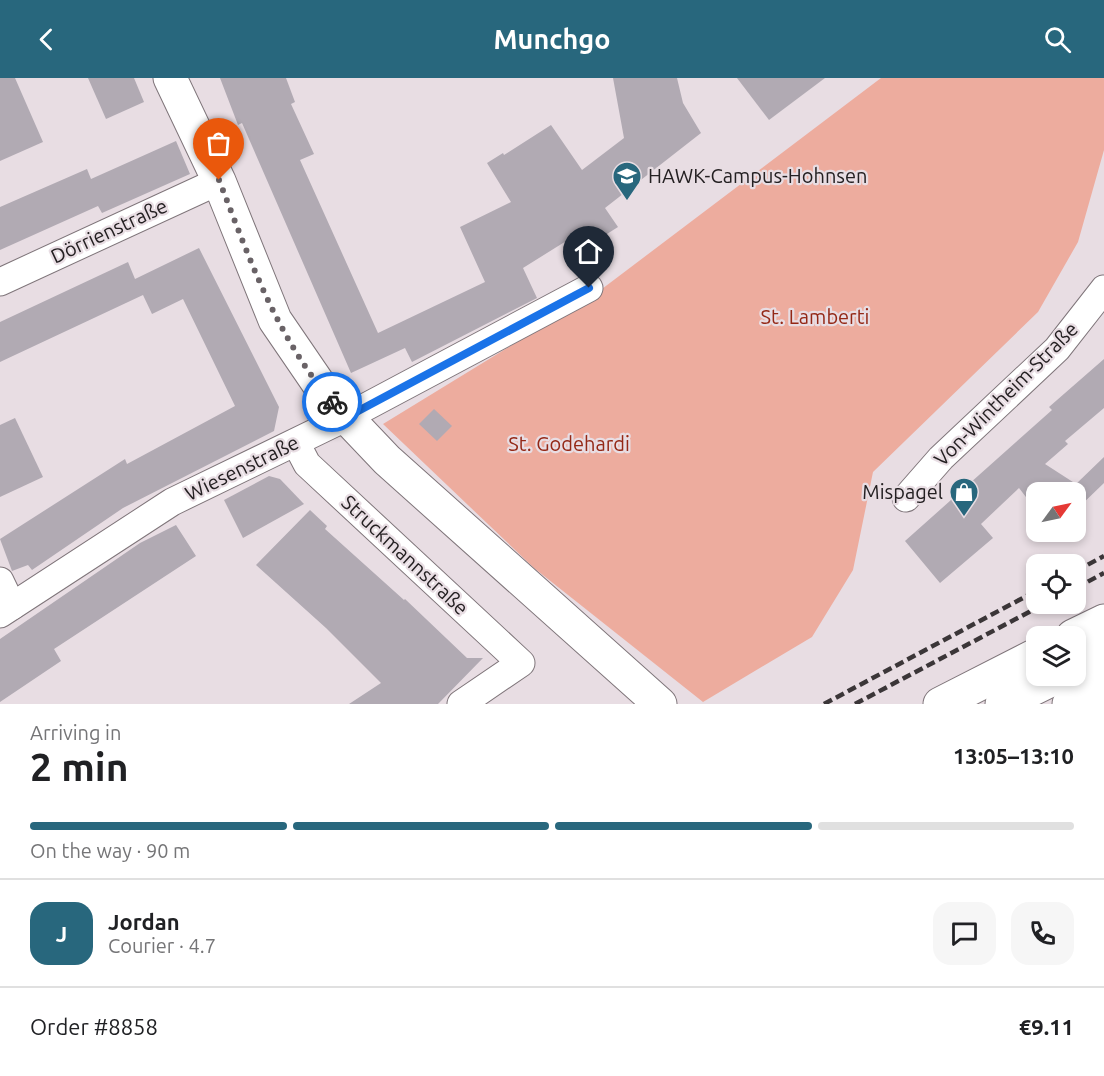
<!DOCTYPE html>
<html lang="en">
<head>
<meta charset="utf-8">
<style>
  body { margin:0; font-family:Ubuntu,sans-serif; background:#f6f6f6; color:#202124; height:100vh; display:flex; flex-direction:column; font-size:22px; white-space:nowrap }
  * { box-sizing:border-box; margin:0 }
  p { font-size:20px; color:#757577 }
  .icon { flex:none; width:33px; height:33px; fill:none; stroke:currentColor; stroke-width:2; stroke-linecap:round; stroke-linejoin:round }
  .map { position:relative; height:626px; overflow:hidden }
  .panel { display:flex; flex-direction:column; background:#fff; flex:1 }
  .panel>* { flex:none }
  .needle { width:39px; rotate:57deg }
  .fabs { position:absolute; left:1026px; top:404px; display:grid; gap:12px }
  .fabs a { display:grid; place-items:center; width:60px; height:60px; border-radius:12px; background:#fff; box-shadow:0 3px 9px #0003; font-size:30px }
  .pin { position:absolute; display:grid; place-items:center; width:51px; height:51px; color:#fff; margin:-62px -26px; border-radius:50% 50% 50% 0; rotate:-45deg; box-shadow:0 0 6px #0007 }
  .pin .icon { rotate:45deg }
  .courier { position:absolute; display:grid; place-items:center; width:60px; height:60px; margin:-30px; border:4px solid #1a73e8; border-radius:50%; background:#fff; color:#222; box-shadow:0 2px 8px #0007 }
  .head em { font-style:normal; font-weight:700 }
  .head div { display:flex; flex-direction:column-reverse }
  .head { display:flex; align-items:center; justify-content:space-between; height:102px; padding:0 30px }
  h1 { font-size:39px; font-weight:700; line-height:45px }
  .bar { display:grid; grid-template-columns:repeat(4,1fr); gap:9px 6px; align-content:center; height:72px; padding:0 30px }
  .bar i { height:8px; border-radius:4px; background:#e0e0e0 }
  .bar .on { background:#28677d }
  .bar p { grid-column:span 4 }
  .line { display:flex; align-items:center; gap:15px; padding:0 30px; border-top:2px solid #e0e0e0 }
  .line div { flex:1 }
  .round { display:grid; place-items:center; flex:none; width:63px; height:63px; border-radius:18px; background:#f6f6f6 }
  header { display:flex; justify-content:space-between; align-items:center; height:78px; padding:0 30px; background:#28677d; color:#fff; font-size:27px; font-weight:700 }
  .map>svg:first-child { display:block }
  .green { fill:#edac9e }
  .building { fill:#b1aab3 }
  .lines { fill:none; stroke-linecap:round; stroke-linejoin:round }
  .minor-casing { stroke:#7f757a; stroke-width:29 }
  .secondary-casing { stroke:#7f757a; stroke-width:35 }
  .minor { stroke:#fff; stroke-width:27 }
  .secondary { stroke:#fff; stroke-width:33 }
  .rail { stroke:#3b3638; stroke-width:4.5; stroke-dasharray:9 4.5; stroke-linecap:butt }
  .done { stroke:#696266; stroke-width:6; stroke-dasharray:0 10.8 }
  .route { stroke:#1a73e8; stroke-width:8 }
  .labels { text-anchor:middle; stroke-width:4.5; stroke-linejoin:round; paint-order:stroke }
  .poi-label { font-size:20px; fill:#242022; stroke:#e8dde3; text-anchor:start }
  .street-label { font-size:20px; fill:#242022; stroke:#e8dde3 }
  .park-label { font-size:20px; fill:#942816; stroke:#e8dde3 }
</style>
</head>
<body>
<header><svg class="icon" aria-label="back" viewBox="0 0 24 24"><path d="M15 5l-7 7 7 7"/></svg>Munchgo<svg class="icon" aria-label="search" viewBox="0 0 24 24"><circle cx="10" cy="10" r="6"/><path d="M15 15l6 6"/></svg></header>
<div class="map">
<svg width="1104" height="626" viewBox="0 0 1104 626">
  <rect width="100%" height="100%" fill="#e8dde3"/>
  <path class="green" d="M 881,0 L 1104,0 L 1104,72 L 1078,164 L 1038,234 L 873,394 L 853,492 L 812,559 L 703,624 L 534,490 L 383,346 L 594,217 Z"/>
  <g class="building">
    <path d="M 0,0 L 15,0 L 43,64 L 0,83 Z"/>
    <path d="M 88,0 L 134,0 L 144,24 L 106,41 Z"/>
    <path d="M 220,0 L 286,0 L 295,24 L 291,26 L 314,76 L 300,82 L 378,255 L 485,204 L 460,149 L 511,124 L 487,85 L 503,75 L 504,77 L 551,47 L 582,92 L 624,60 L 613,0 L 677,0 L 683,25 L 701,55 L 605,130 L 618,149 L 580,173 L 571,160 L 523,190 L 537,220 L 412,284 L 405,270 L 351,295 L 242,45 L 238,47 Z"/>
    <path d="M 737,0 L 825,0 L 769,42 Z"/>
    <path d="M 176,63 L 190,96 L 102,135 L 98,128 L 0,172 L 0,129 L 87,91 L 91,101 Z"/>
    <path d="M 199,170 L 279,329 L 274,353 L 123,430 L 32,492 L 28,487 L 12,493 L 0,461 L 125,381 L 127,386 L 235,328 L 183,221 L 152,236 L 143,217 L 0,284 L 0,244 L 128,184 L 135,201 Z"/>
    <path d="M 1104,281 L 1104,330 L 1065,363 L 1068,366 L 1045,386 L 1076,406 L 1104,379 L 1104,405 L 1076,432 L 1076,414 L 1036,414 L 1036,432 L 1019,410 L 981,446 L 993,460 L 940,505 L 905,463 L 1052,332 L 1049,329 Z"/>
    <path d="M 434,331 L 452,348 L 437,363 L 419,346 Z"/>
    <path d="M 15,340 L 43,399 L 0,419 L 0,347 Z"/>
    <path d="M 269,398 L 280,401 L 304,426 L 243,460 L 224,422 Z"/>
    <path d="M 310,432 L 327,448 L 325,451 L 404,522 L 405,521 L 467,580 L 483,580 L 438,626 L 349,626 L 381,605 L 326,550 L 256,487 Z"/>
    <path d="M 176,447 L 196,478 L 54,571 L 61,583 L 0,624 L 0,561 L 140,465 Z"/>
  </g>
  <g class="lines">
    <g class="minor-casing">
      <g id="minor">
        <path d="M 0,204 L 219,103"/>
        <path d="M 296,365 L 307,386 L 521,585 L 461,626"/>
        <path d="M 906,420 L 941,380 L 1057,271 L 1104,211"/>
        <path d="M 0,503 L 12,528"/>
        <path d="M 0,536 L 172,424 L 345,340 L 589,210"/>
      </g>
    </g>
    <g class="secondary-casing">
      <g id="secondary">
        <path d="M 170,0 L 219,103 L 275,242 L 329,321 L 387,382 L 660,626"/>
        <path d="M 1073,558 L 1104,543"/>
        <path d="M 1076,590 L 1104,576"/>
        <path d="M 940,626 L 1036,577"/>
        <path d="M 1002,626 L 1061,597"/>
        <path d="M 1069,626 L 1104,609"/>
      </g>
    </g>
    <use href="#minor" class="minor"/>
    <use href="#secondary" class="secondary"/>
    <g class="rail">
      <path d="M 1076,493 L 1104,478"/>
      <path d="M 1076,510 L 1104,495"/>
      <path d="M 824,626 L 1036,513"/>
      <path d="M 855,626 L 1046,525"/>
    </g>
  </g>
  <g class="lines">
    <path class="done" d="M 219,102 C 251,184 275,256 332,324"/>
    <path class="route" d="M 332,324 L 345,340 L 589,210"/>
  </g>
  <defs>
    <g id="university-pin" transform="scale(1.5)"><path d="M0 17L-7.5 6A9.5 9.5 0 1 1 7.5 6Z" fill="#28677d" stroke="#e8dde3"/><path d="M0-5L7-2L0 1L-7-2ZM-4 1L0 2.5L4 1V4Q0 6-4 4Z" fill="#fff"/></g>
    <g id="shop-pin" transform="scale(1.5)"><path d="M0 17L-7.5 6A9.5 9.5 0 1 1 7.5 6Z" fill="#28677d" stroke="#e8dde3"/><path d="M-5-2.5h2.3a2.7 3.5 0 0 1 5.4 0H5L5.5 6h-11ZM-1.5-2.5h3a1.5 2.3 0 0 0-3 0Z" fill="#fff"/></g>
  </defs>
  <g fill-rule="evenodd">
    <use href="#university-pin" x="627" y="98"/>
    <use href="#shop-pin" x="964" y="414"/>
  </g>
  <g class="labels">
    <g class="poi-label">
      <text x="648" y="105">HAWK-Campus-Hohnsen</text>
      <text x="943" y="421" text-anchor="end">Mispagel</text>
    </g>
    <g class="street-label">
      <text transform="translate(109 153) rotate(-25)" y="7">Dörrienstraße</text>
      <text transform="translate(1006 316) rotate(-45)" y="7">Von-Wintheim-Straße</text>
      <text transform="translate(242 390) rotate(-26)" y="7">Wiesenstraße</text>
      <text transform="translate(405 477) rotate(43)" y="7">Struckmannstraße</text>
    </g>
    <g class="park-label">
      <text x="815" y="246">St. Lamberti</text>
      <text x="569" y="373">St. Godehardi</text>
    </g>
  </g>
</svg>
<div class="fabs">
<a><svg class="needle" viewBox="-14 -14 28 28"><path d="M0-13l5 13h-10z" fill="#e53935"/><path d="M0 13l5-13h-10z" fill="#757577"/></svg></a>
<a><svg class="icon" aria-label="locate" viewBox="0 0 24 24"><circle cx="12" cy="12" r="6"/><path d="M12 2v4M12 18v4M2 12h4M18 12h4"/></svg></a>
<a><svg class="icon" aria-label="layers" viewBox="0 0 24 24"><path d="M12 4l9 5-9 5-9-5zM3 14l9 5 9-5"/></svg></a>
</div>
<div class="pin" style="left:219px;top:102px;background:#ea580c"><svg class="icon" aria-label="bag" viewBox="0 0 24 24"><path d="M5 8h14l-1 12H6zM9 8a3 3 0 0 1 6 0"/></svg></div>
<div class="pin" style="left:589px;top:210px;background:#1f2937"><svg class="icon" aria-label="home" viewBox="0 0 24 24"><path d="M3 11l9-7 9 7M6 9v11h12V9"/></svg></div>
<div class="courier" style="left:332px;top:324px"><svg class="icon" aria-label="bike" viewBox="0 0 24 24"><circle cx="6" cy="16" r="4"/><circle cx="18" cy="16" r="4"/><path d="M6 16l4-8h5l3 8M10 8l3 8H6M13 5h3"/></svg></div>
</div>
<section class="panel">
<div class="head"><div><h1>2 min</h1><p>Arriving in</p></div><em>13:05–13:10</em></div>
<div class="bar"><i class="on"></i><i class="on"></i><i class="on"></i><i></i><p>On the way · 90 m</p></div>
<div class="line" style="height:108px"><b class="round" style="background:#28677d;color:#fff">J</b><div><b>Jordan</b><p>Courier · 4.7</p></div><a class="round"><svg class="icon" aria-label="chat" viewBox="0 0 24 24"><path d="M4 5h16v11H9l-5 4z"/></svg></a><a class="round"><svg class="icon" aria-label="phone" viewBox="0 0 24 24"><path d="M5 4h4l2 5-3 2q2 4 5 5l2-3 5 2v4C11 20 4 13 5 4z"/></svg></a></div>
<div class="line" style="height:78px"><div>Order #8858</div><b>€9.11</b></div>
</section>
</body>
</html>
